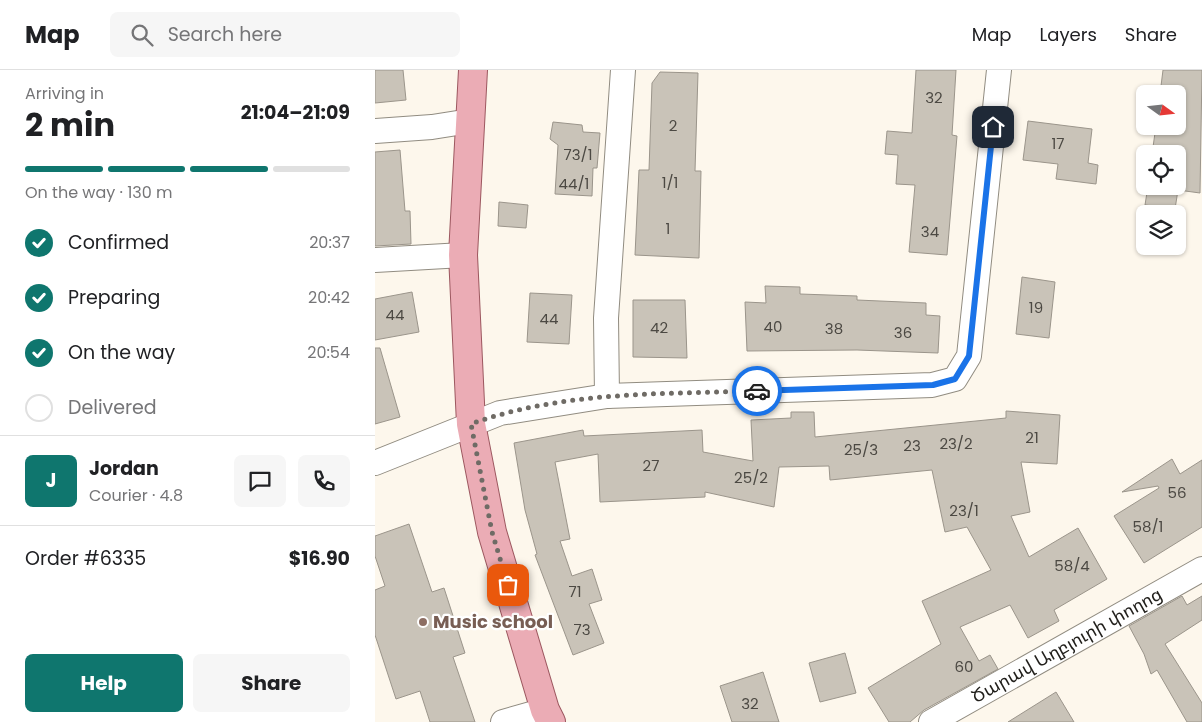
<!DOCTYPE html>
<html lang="en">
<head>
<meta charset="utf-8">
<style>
  body { margin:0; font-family:Poppins,"Noto Sans Armenian",sans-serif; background:#f6f6f6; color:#202124; height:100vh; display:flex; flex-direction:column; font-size:19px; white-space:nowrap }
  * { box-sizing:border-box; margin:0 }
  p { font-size:16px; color:#757577 }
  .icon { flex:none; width:28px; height:28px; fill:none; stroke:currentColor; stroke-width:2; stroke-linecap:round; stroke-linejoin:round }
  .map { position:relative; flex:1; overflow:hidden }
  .drawer { display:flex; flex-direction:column; background:#fff; width:375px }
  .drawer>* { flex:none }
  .needle { width:32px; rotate:105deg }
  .tools { position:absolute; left:761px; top:15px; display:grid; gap:10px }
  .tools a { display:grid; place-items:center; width:50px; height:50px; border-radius:8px; background:#fff; box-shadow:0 1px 4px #0004; font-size:25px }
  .pin { position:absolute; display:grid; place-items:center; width:42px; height:42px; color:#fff; margin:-21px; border-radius:10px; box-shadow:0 2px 8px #0006 }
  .courier { position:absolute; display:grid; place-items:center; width:50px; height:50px; margin:-25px; border:4px solid #1a73e8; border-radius:50%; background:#fff; color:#222; box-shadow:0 1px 6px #0007 }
  .summary em { font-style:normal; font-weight:700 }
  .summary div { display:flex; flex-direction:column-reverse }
  .summary { display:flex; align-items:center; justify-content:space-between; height:85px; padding:0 25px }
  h1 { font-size:32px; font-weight:700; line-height:38px }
  .bar { display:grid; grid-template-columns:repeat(4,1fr); gap:8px 5px; align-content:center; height:60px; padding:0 25px }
  .bar i { height:6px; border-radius:4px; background:#e0e0e0 }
  .bar .active { background:#0f766e }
  .bar p { grid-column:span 4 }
  .line { display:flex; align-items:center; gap:12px; padding:0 25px; border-top:1px solid #e0e0e0 }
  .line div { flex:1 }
  .round { display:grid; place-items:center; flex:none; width:52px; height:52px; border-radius:8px; background:#f6f6f6 }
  ol { padding:0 25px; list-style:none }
  li { display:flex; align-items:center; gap:15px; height:55px }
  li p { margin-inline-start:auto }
  li .icon { padding:5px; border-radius:50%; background:#0f766e; color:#fff; stroke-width:4 }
  li:last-child { color:#757577 }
  li i { width:28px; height:28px; border:2px solid #e0e0e0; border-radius:50% }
  .action { display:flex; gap:10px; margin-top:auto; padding:10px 25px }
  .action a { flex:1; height:58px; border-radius:8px; background:#0f766e; color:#fff; font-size:20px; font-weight:700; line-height:58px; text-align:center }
  .action a+a { background:#f6f6f6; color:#202124 }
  header { display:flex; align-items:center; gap:30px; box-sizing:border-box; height:70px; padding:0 25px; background:#fff; border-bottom:1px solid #e0e0e0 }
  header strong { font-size:24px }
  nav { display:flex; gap:28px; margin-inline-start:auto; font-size:18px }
  .search { width:350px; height:45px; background:#f6f6f6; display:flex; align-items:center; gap:12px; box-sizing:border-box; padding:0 18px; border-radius:8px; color:#757577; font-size:19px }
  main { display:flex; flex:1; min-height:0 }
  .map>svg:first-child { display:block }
  .building { fill:#c9c3b8; stroke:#9b958b }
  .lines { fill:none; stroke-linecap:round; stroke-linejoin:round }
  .minor-casing { stroke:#918c81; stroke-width:26 }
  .major-casing { stroke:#9c575f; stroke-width:30 }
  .minor { stroke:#fff; stroke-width:24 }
  .major { stroke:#ebacb5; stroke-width:28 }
  .done { stroke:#6f6b65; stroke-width:5; stroke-dasharray:0 9 }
  .route { stroke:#1a73e8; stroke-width:6 }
  .education-dot { fill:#8d6e63; stroke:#fff; stroke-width:2 }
  .labels { text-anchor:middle; stroke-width:4.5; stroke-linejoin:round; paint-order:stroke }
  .number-label { font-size:15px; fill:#4c4943 }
  .education-label { font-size:18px; font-weight:bold; fill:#785e54; stroke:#fff; text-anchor:start }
  .street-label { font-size:18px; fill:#22201c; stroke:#fff }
</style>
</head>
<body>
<header>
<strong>Map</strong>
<div class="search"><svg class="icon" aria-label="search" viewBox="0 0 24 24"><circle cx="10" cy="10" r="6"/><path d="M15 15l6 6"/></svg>Search here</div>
<nav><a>Map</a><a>Layers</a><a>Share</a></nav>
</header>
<main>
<section class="drawer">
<div class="summary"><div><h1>2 min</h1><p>Arriving in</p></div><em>21:04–21:09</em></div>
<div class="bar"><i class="active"></i><i class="active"></i><i class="active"></i><i></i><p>On the way · 130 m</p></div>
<ol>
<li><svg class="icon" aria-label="check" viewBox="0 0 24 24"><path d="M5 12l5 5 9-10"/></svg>Confirmed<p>20:37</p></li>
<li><svg class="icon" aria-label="check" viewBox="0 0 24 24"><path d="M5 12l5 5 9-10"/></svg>Preparing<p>20:42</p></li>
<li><svg class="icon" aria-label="check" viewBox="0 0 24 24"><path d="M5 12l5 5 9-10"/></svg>On the way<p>20:54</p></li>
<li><i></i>Delivered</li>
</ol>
<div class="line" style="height:90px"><b class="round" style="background:#0f766e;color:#fff">J</b><div><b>Jordan</b><p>Courier · 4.8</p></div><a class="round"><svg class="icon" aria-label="chat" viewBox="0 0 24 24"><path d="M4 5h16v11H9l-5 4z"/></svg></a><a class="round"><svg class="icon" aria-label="phone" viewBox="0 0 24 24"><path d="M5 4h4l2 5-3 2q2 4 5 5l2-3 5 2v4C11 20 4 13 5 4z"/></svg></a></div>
<div class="line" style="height:65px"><div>Order #6335</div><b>$16.90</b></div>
<div class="action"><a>Help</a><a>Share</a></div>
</section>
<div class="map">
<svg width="827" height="652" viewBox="0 0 827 652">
  <rect width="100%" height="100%" fill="#fdf7ec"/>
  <g class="building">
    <path d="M 0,0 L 28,0 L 31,30 L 0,33 Z"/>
    <path d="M 541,0 L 581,0 L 577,65 L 582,66 L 572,185 L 534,182 L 540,115 L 521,114 L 523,85 L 510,84 L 512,61 L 537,63 Z"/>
    <path d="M 788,0 L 827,0 L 825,123 L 803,120 L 800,139 L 770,135 L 773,116 L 802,116 L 802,84 L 777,84 L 781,56 L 802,56 L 802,24 L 785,24 Z"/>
    <path d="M 285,2 L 323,3 L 320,101 L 326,101 L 324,188 L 260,185 L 264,100 L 274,100 L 277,13 Z"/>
    <path d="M 653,51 L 717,59 L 713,93 L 723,95 L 721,114 L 681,109 L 683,94 L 648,90 Z"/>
    <path d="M 178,52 L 207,55 L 208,62 L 225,63 L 222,98 L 218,98 L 217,126 L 180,124 L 183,75 L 175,69 Z"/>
    <path d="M 25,80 L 30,141 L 35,141 L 36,174 L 0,176 L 0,82 Z"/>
    <path d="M 124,132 L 153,135 L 151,158 L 123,156 Z"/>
    <path d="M 647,207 L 680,212 L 674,268 L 641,264 Z"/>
    <path d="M 390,216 L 425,217 L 425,224 L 482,226 L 482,230 L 551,233 L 551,245 L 565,246 L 563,283 L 482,280 L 372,281 L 370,232 L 391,233 Z"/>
    <path d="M 37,222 L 44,262 L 0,270 L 0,229 Z"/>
    <path d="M 155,223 L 197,225 L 194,274 L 152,272 Z"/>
    <path d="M 258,230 L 310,230 L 312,288 L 258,287 Z"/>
    <path d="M 0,278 L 5,278 L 25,347 L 0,354 Z"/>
    <path d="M 631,341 L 685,345 L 682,394 L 646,392 L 655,442 L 636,446 L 654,487 L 703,458 L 732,509 L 679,540 L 684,551 L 653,568 L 635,535 L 585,557 L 604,591 L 615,585 L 623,599 L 549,640 L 535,652 L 514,652 L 493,618 L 566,574 L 547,531 L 616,500 L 592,457 L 570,462 L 557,400 L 455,410 L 454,396 L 404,397 L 399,437 L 330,422 L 330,427 L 225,432 L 223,384 L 180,392 L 195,469 L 185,471 L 197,506 L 217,499 L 227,530 L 214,534 L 229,573 L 198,585 L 160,485 L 162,484 L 150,440 L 139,373 L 208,360 L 209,366 L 327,360 L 328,382 L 378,391 L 376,350 L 416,348 L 416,342 L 439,342 L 440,367 L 631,348 Z"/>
    <path d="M 797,389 L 805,404 L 827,390 L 827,457 L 769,493 L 739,446 L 784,418 L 783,416 L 747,422 Z"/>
    <path d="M 34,454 L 57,522 L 69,518 L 90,583 L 78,587 L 100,652 L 55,652 L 45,621 L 21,629 L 0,565 L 0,520 L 10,516 L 0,486 L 0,466 Z"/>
    <path d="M 807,526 L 812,535 L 827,526 L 827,550 L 790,574 L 827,633 L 827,652 L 812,652 L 782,600 L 776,604 L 769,584 L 754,556 Z"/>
    <path d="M 470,583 L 481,623 L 445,632 L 434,593 Z"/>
    <path d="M 388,602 L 404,652 L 357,652 L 345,616 Z"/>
    <path d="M 681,622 L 699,652 L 633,652 Z"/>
  </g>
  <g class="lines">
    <g class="minor-casing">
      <g id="minor">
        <path d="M 0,61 L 57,57 L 95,51"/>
        <path d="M 0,190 L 88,185"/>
        <path d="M 232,326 L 231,248 L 248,0"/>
        <path d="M 0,393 L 125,343 L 232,326 L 557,315 L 580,309 L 594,286 L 624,0"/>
        <path d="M 128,652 L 170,640"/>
        <path id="s1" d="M 556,652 L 827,499"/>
      </g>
    </g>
    <g class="major-casing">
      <path id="major" d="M 98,0 L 88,185 L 96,354 L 117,462 L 170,640 L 176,652"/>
    </g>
    <use href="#minor" class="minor"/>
    <use href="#major" class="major"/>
  </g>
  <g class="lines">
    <path class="done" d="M 133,515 L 117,462 L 96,354 C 187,321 287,324 382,321"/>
    <path class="route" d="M 382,321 L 558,315 L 580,309 L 594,286 L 618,57"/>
  </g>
  <circle class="education-dot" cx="48" cy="552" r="5"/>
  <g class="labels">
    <g class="number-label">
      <text x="559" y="33">32</text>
      <text x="298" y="61">2</text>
      <text x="683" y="79">17</text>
      <text x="203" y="90">73/1</text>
      <text x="295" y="118">1/1</text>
      <text x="199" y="119">44/1</text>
      <text x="293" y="164">1</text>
      <text x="555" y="167">34</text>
      <text x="661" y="243">19</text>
      <text x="20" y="250">44</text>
      <text x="174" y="254">44</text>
      <text x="398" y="262">40</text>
      <text x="284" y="263">42</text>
      <text x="459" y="264">38</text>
      <text x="528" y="268">36</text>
      <text x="657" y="373">21</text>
      <text x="581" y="379">23/2</text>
      <text x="537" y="381">23</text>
      <text x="486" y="385">25/3</text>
      <text x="276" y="401">27</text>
      <text x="376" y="413">25/2</text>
      <text x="802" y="428">56</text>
      <text x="589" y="446">23/1</text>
      <text x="773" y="462">58/1</text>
      <text x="697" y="501">58/4</text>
      <text x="200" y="527">71</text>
      <text x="207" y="565">73</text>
      <text x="589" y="602">60</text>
      <text x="375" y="639">32</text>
    </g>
    <g class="education-label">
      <text x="58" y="558">Music school</text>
    </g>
    <g class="street-label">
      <text dy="6" stroke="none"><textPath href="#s1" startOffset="156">Ծարավ Աղբյուրի փողոց</textPath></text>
    </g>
  </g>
</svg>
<div class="tools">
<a><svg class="needle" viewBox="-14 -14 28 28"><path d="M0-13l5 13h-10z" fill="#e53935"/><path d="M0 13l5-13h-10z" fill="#757577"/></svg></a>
<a><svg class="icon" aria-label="locate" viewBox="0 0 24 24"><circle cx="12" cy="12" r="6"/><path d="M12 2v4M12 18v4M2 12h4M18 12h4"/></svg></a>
<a><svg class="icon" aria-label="layers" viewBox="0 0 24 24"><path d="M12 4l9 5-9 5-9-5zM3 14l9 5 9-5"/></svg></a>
</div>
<div class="pin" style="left:133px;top:515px;background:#ea580c"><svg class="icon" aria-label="bag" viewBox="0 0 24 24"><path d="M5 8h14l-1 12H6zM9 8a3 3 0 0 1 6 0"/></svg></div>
<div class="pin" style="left:618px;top:57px;background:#1f2937"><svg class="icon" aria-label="home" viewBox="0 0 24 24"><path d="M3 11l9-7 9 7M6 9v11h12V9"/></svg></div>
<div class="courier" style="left:382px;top:321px"><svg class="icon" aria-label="car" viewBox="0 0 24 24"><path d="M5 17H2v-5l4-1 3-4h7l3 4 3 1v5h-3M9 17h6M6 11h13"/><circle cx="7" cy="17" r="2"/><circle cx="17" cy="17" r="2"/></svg></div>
</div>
</main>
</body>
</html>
